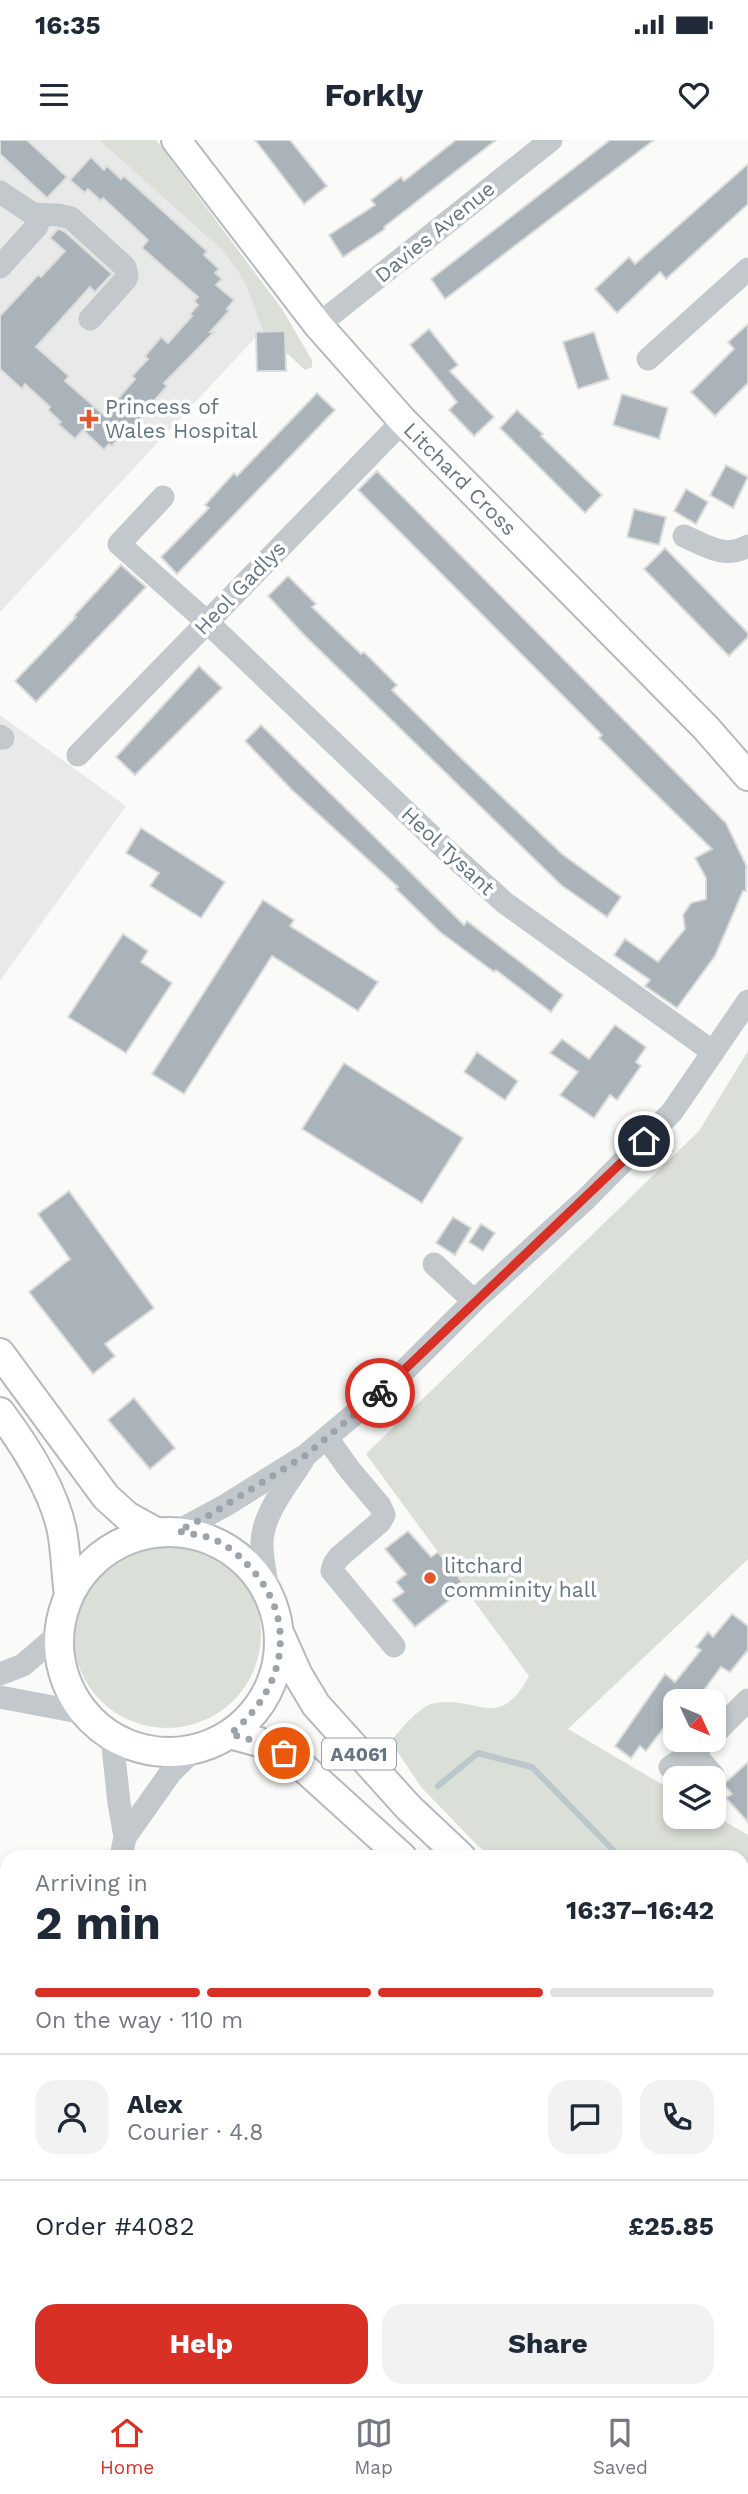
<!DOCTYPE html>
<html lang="en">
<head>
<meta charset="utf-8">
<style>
  body { margin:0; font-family:"Work Sans",sans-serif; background:#f2f2f3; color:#1f2937; height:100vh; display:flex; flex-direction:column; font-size:26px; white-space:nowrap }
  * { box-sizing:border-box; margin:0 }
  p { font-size:23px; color:#747a83 }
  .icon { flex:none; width:38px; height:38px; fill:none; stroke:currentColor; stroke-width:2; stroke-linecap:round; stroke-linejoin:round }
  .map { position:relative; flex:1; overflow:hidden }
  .panel { position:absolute; left:0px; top:1710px; width:749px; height:548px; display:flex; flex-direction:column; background:#fff; border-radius:21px 21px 0 0; box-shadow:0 4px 10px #0003 }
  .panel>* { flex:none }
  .needle { width:46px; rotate:134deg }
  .controls { position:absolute; left:663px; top:1549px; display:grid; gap:14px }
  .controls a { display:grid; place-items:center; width:63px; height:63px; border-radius:14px; background:#fff; box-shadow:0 4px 10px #0003; font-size:35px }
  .pin { position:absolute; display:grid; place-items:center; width:60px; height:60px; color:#fff; margin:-30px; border:4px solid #fff; border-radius:50%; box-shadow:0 2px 7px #0007 }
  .courier { position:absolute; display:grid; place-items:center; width:70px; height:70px; margin:-35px; border:5px solid #d93025; border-radius:50%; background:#fff; color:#222; box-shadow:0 2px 9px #0007 }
  .summary em { font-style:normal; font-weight:700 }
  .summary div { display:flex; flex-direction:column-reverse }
  .summary { display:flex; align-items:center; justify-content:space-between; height:119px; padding:0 35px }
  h1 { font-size:46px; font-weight:700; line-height:52px }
  .bar { display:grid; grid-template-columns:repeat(4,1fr); gap:10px 7px; align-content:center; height:84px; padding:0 35px }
  .bar i { height:9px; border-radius:5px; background:#e0e1e3 }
  .bar .active { background:#d93025 }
  .bar p { grid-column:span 4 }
  .line { display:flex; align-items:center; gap:18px; padding:0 35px; border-top:2px solid #e0e1e3 }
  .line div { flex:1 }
  .round { display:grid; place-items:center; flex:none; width:74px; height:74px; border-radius:21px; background:#f2f2f3 }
  .action { display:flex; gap:14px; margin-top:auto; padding:14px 35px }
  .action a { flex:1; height:80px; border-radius:21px; background:#d93025; color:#fff; font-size:28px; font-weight:700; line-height:80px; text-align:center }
  .action a+a { background:#f2f2f3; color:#1f2937 }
  .status { display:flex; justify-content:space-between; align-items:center; height:49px; padding:0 35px; background:#fff; direction:ltr }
  .status svg { height:19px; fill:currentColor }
  header { display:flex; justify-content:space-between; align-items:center; height:91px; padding:0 35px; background:#fff; font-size:32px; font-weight:700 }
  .tabs { display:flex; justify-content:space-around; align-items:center; height:98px; border-top:2px solid #e0e1e3; background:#fff; font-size:19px; color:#747a83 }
  .tabs a { display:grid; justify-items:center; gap:4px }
  .tabs .active { color:#d93025 }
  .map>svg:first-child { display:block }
  .built { fill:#e8e9e9 }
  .green { fill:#dadfd7 }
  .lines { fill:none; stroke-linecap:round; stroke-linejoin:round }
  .stream { stroke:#bbc7cb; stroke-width:6 }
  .building { fill:#aab3b9; stroke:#dcdcda; stroke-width:2 }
  .major-casing { stroke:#b5babe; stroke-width:32 }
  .minor { stroke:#c3c8cc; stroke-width:23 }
  .major { stroke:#fff; stroke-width:28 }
  .done { stroke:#99a4ac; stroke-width:7; stroke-dasharray:0 12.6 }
  .route { stroke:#d93025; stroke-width:9 }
  .poi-dot { fill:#e4572e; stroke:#fff; stroke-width:2.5 }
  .labels { text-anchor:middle; stroke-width:7; stroke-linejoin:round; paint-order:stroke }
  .shield { fill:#fff; stroke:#939fa8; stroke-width:2 }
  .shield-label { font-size:19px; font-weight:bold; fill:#657683 }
  .street-label { font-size:21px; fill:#657683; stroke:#fff }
  .poi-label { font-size:21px; fill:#657683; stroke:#fff; text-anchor:start }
</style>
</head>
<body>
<div class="status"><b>16:35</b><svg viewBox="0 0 49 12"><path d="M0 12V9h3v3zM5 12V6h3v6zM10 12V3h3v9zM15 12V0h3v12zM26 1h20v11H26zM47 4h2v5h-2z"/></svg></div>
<header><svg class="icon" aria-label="menu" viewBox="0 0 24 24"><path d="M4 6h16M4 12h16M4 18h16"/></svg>Forkly<svg class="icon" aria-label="heart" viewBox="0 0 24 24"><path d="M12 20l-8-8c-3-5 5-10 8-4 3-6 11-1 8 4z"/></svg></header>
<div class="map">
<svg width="748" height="2256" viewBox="0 0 748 2256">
  <rect width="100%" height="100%" fill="#fafaf8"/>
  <g class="built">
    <path d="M 0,0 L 99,0 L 222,110 L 282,169 L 0,472 Z"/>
    <path d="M 0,575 L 126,666 L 0,841 Z"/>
  </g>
  <g class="green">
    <path d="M 99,0 L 156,0 L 282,169 L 312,220 L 312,227 L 305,230 L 263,191 L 248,149 L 239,132 L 222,110 Z"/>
    <path d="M 748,911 L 748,1419 L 568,1589 L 675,1652 L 676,1676 L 714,1675 L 748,1695 L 748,1846 L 742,1844 L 742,1717 L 493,1717 L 478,1706 L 421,1647 L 391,1602 C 399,1590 421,1565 435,1563 C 479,1556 499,1592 529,1536 L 366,1314 L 699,991 Z"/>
    <circle cx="167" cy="1494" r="94"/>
  </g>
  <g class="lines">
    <path class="stream" d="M 438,1646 L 478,1613 L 532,1627 L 620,1717"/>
  </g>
  <g class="building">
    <path d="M 0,0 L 27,0 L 67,37 L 47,58 L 0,14 Z"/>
    <path d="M 255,0 L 290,0 L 327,46 L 304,64 Z"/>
    <path d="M 456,0 L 496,0 L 384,87 L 385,89 L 343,117 L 329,95 L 375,65 L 371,60 L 401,37 L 404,41 Z"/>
    <path d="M 610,0 L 654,0 L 445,159 L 431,139 Z"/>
    <path d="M 91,17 L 104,30 L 107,26 L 121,39 L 124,36 L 207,111 L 204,115 L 219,129 L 215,133 L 222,139 L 216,145 L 234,160 L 227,169 L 229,171 L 210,192 L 214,192 L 164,243 L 167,246 L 154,261 L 156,263 L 128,293 L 126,291 L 112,306 L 109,304 L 104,310 L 83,290 L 75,299 L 58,284 L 61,282 L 48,270 L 50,267 L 25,244 L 22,249 L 0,229 L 0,176 L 38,135 L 41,137 L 65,111 L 50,98 L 58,89 L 64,91 L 112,134 L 95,152 L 90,147 L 36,207 L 69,236 L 65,241 L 104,275 L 135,239 L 132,236 L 148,219 L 145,216 L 161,197 L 168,203 L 192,176 L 190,174 L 198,165 L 194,161 L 198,157 L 142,108 L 148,100 L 103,58 L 101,61 L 88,49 L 85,53 L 70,40 Z"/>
    <path d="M 748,24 L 748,64 L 666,139 L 660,132 L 617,173 L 595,149 L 629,117 L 635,124 Z"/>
    <path d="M 748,184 L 748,243 L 715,276 L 691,252 L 734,209 L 728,202 Z"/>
    <path d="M 429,189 L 458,225 L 450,231 L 494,277 L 474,296 L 449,270 L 457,262 L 410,205 Z"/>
    <path d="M 285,191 L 286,231 L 257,231 L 256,192 Z"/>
    <path d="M 594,192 L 609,239 L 578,249 L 563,202 Z"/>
    <path d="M 317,253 L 335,270 L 177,434 L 161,417 L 209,368 L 205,365 L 234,333 L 237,336 Z"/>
    <path d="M 622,254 L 668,268 L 659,299 L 613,285 Z"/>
    <path d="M 517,270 L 543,294 L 541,296 L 602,355 L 585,373 L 500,288 Z"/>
    <path d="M 726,325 L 748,337 L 733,368 L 710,355 Z"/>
    <path d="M 377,331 L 726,683 L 746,725 L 746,751 L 743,751 L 715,816 L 677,868 L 645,846 L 650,840 L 614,815 L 625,799 L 658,822 L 685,789 L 683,775 L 691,763 L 706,759 L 706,738 L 695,718 L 712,709 L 634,633 L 599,598 L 602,595 L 358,350 Z"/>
    <path d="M 686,349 L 708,362 L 696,384 L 674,371 Z"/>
    <path d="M 634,369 L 666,377 L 659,405 L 627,397 Z"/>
    <path d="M 665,408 L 748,493 L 748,497 L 729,516 L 644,429 Z"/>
    <path d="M 121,425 L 146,447 L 36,562 L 15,541 L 76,477 L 74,476 Z"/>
    <path d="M 288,436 L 316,464 L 312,467 L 361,514 L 364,512 L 397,545 L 392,550 L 460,617 L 562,714 L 621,757 L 607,777 L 561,745 L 304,495 L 268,456 Z"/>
    <path d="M 199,526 L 222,548 L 135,635 L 116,617 Z"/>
    <path d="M 261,585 L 464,785 L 467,781 L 563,855 L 551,872 L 496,830 L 494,832 L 440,792 L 396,749 L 398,747 L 292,650 L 245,601 Z"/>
    <path d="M 141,688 L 225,742 L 201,778 L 150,746 L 159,733 L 126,713 Z"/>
    <path d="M 263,760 L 294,780 L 290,786 L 378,842 L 358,871 L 272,816 L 184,954 L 152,934 Z"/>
    <path d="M 123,794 L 148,811 L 141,822 L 172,843 L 126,913 L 68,877 Z"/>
    <path d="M 615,885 L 646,907 L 636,922 L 641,926 L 617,960 L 610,955 L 594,978 L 560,955 L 578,932 L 550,913 L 562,899 L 589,919 Z"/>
    <path d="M 477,912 L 518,941 L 505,960 L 464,932 Z"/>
    <path d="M 344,923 L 463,998 L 422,1063 L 302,989 Z"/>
    <path d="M 69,1051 L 154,1168 L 105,1204 L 115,1216 L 93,1234 L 29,1152 L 70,1119 L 38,1074 Z"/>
    <path d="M 453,1077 L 471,1088 L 455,1115 L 436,1103 Z"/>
    <path d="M 481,1084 L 495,1093 L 483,1111 L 469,1102 Z"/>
    <path d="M 134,1258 L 175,1308 L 150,1329 L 108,1280 Z"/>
    <path d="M 408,1391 L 431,1417 L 438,1412 L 466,1447 L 415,1487 L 392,1460 L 404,1452 L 396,1442 L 406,1434 L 385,1409 Z"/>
    <path d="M 732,1474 L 748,1486 L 748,1510 L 730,1532 L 721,1527 L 696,1561 L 676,1561 L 676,1587 L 669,1581 L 646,1611 L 640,1606 L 631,1618 L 615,1606 L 665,1534 L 675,1542 L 701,1510 L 696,1507 L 708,1492 L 713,1497 Z"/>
    <path d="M 748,1622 L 748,1682 L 726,1658 L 732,1654 L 724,1644 Z"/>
  </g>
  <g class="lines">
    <g class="major-casing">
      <g id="major">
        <path d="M 176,0 L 318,185 L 403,281 L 706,588 L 748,636"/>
        <path d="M 0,1213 L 106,1357 L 127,1376 L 154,1391"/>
        <path d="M 0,1272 C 24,1304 54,1351 62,1391 C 66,1412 66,1434 69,1455"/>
        <circle cx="169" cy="1502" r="110"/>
        <path d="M 281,1497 L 298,1535 L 316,1565 L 409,1668 L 461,1717"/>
        <path d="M 230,1594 L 259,1602 L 284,1613 L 305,1629 L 402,1717"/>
        <path d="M 742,1900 L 748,1903"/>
        <path d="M 742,1940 L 748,1942"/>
      </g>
    </g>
    <g class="minor">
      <path d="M 0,52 L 33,74 L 58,75 L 71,78 L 125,127 L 127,135 L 126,139 L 90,179"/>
      <path d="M 0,127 L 37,86 L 41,75"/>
      <path d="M 318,185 L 551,0"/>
      <path d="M 648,219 L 748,129"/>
      <path d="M 163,357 L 119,404 L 207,482 L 444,708 L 505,763 L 713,912"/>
      <path d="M 684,396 C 707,406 724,419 748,406"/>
      <path d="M 0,596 L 3,598"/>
      <path d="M 78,615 L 403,281"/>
      <path d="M 434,1124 L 474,1161"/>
      <path d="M 327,1298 L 349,1329 L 380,1366 L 384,1375 L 380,1382 L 339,1417 L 334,1424 L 332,1431 L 394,1506"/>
      <path d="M 178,1391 L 226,1365 L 306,1315 L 394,1241 L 474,1161 L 586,1059 L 672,972 L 748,861"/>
      <path d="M 268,1450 C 266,1436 262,1420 262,1405 C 261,1375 288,1344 303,1320"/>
      <path d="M 0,1534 L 23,1525 L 59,1494"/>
      <path d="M 0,1557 L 84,1573"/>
      <path d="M 714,1594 L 748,1560"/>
      <path d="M 112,1597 L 119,1663 L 125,1697 L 121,1717"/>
      <path d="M 692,1611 L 713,1635"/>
      <path d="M 670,1627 L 708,1600"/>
      <path d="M 125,1697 L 171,1632 L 195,1609"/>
      <path d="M 0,1982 L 7,1972"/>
      <path d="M 742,2160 L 748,2163"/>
      <path d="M 118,2250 L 126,2256"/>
      <path d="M 426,2250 L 435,2256"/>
      <path d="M 160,2256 L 165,2250"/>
      <path d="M 583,2256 L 585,2250"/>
    </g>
    <use href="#major" class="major"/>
  </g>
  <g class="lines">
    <path class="done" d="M 284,1613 L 259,1602 L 230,1594 C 279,1555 299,1492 259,1438 C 247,1423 233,1408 215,1400 C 204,1395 190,1394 178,1391 L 208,1376 L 306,1315 L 380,1253"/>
    <path class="route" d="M 380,1253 L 644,1001"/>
  </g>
  <g class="poi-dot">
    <path d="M85.5 268.5h7v7h7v7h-7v7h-7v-7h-7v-7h7z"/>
    <circle cx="430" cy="1438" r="7"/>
  </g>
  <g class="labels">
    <rect class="shield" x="322" y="1598.5" width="74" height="31" rx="5"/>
    <g class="shield-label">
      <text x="359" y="1621">A4061</text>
    </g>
    <g class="street-label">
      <text transform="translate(435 92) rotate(-39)" y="7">Davies Avenue</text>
      <text transform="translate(460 339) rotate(45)" y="7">Litchard Cross</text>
      <text transform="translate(240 448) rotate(-46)" y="7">Heol Gadlys</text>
      <text transform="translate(448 711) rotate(43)" y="7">Heol Tysant</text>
    </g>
    <g class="poi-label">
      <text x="105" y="274">Princess of<tspan x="105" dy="24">Wales Hospital</tspan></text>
      <text x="444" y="1433">litchard<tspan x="444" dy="24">comminity hall</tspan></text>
    </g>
  </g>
</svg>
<div class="controls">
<a><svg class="needle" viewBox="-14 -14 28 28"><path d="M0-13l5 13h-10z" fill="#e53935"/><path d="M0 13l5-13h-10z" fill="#747a83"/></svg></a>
<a><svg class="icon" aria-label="layers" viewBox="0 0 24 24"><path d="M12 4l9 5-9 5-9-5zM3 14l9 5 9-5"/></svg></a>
</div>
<div class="pin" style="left:284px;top:1613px;background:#ea580c"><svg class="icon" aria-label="bag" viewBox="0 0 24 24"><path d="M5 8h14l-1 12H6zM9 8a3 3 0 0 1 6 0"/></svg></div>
<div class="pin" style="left:644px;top:1001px;background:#1f2937"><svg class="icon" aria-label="home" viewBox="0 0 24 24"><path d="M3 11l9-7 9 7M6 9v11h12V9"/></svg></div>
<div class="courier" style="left:380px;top:1253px"><svg class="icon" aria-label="bike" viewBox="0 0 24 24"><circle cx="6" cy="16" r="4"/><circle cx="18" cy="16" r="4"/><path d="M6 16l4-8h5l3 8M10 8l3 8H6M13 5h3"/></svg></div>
<section class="panel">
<div class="summary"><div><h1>2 min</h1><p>Arriving in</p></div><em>16:37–16:42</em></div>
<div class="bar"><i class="active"></i><i class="active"></i><i class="active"></i><i></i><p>On the way · 110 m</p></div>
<div class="line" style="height:126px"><a class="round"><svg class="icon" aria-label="person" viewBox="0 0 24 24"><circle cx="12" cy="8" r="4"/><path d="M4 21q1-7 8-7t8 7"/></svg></a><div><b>Alex</b><p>Courier · 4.8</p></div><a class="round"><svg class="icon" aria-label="chat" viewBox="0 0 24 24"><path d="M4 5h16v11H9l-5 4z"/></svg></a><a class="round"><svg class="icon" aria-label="phone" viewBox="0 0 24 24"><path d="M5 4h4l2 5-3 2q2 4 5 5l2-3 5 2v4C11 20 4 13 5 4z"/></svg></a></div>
<div class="line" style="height:91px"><div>Order #4082</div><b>£25.85</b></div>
<div class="action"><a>Help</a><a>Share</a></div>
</section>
</div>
<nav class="tabs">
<a class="active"><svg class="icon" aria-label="home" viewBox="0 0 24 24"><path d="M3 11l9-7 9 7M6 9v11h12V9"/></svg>Home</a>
<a><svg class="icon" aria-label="map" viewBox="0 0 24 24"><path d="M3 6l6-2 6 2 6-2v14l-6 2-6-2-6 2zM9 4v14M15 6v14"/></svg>Map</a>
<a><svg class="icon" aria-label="saved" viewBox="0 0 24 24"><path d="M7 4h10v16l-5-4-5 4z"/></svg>Saved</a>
</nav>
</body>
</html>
